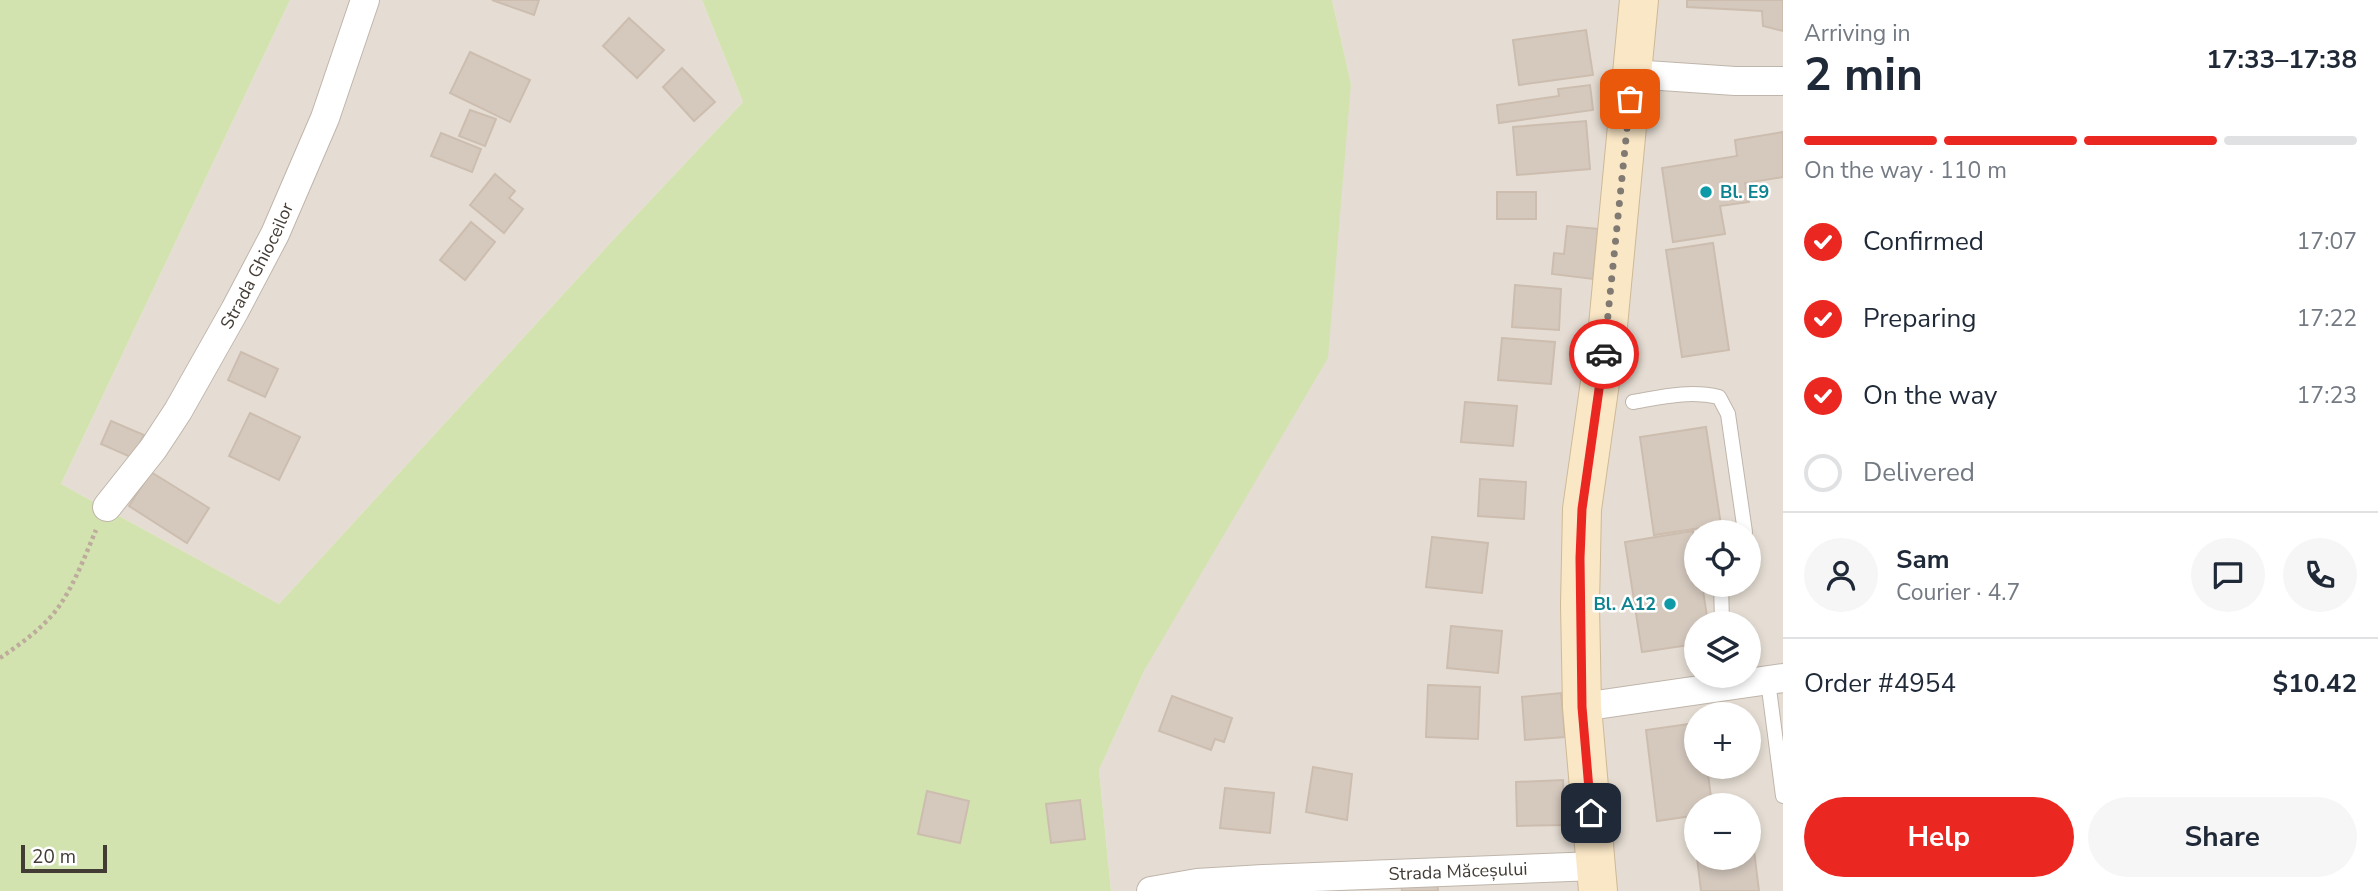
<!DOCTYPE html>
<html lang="en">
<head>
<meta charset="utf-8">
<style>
  body { margin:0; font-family:"Nunito Sans",sans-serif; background:#f6f6f7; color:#1f2937; height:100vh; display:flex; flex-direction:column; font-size:26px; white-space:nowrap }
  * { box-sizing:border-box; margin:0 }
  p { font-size:23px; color:#747a83 }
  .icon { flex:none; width:38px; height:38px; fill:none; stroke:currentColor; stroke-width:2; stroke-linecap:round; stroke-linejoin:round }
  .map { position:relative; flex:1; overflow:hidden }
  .sheet { display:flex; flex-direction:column; background:#fff; width:595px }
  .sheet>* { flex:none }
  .tools { position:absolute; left:1684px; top:520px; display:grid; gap:14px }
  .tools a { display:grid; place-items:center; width:77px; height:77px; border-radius:50%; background:#fff; box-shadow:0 4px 10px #0003; font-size:35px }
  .scale { position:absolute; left:21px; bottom:18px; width:86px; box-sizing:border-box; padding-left:7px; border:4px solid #433c35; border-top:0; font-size:19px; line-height:24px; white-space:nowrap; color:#433c35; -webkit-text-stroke:5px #fff; paint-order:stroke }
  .pin { position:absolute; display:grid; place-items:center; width:60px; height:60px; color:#fff; margin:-30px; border-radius:14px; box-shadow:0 4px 10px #0006 }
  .courier { position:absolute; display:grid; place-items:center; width:70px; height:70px; margin:-35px; border:5px solid #eb2722; border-radius:50%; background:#fff; color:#222; box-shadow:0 2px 9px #0007 }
  .head em { font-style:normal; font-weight:700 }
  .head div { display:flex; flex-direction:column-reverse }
  .head { display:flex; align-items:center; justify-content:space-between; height:119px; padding:0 21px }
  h1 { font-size:46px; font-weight:700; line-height:52px }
  .bar { display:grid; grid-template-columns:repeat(4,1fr); gap:10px 7px; align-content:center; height:84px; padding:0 21px }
  .bar i { height:9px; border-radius:5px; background:#e0e1e3 }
  .bar .selected { background:#eb2722 }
  .bar p { grid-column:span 4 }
  .line { display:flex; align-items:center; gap:18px; padding:0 21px; border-top:2px solid #e0e1e3 }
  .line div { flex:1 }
  .round { display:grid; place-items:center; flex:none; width:74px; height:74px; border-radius:37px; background:#f6f6f7 }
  ol { padding:0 21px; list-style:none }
  li { display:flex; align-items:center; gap:21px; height:77px }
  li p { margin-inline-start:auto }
  li .icon { padding:7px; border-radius:50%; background:#eb2722; color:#fff; stroke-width:4 }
  li:last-child { color:#747a83 }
  li i { width:38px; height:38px; border:4px solid #e0e1e3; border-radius:50% }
  .action { display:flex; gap:14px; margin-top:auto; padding:14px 21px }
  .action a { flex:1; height:80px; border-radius:42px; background:#eb2722; color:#fff; font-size:28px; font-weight:700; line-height:80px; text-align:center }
  .action a+a { background:#f6f6f7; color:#1f2937 }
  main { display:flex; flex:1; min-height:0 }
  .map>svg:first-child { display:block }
  .residential { fill:#e5ddd3; fill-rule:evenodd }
  .green { fill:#d3e3b0 }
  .building { fill:#d5c9be; stroke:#ccbdaf; stroke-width:2 }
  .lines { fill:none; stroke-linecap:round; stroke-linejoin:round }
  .lane-casing { stroke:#bfb5ab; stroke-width:16 }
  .street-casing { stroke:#bfb5ab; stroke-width:30 }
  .secondary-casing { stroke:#ceb997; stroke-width:40 }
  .path { stroke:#bdac9b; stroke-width:4.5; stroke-dasharray:3.5 3.5; stroke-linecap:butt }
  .lane { stroke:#fff; stroke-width:14 }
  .street { stroke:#fff; stroke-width:28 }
  .secondary { stroke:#fae7c6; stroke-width:38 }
  .done { stroke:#807a73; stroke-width:7; stroke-dasharray:0 12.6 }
  .route { stroke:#eb2722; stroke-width:9 }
  .culture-dot { fill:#0f9aa8; stroke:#fff; stroke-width:2.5 }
  .labels { text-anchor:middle; stroke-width:5; stroke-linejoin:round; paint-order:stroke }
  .culture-label { font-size:18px; font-weight:bold; fill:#0d838f; stroke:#fff; text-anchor:start }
  .street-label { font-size:18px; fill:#433c35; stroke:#fff }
</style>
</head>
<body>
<main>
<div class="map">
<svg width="1783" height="891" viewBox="0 0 1783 891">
  <rect width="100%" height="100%" fill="#f1ece5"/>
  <g class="residential">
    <path d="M 290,0 L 702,0 L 743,102 L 613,240 L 279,604 L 61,484 Z"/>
    <path d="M 1332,0 L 1783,0 L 1783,891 L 1111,891 L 1099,770 L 1145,669 L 1351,84 ZM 1696,532 L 1748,532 L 1748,584 L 1696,584 ZM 1696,623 L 1748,623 L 1748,676 L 1696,676 ZM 1696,714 L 1748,714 L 1748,766 L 1696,766 ZM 1696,805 L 1748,805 L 1748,858 L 1696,858 Z"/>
  </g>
  <path class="green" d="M 0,0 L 290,0 L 61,484 L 279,604 L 613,240 L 743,102 L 702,0 L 1332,0 L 1351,84 L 1328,358 L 1145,669 L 1099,770 L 1111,891 L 0,891 Z"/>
  <g class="building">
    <path d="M 492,0 L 539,0 L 534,15 Z"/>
    <path d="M 1687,0 L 1783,0 L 1783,31 L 1763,26 L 1762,11 L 1687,7 Z"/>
    <path d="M 629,18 L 664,50 L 637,78 L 603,46 Z"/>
    <path d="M 1586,30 L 1593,75 L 1519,85 L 1513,40 Z"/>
    <path d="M 470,52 L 530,80 L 510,122 L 450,93 Z"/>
    <path d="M 682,68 L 715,102 L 694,121 L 663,87 Z"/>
    <path d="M 1590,85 L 1593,110 L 1499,123 L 1497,105 L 1559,96 L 1558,89 Z"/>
    <path d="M 470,110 L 496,119 L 485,146 L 459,136 Z"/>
    <path d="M 1586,121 L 1590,169 L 1517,175 L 1513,127 Z"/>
    <path d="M 1783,132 L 1783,177 L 1745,183 L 1749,202 L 1720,206 L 1725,234 L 1673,242 L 1662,168 L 1737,156 L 1735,140 Z"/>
    <path d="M 441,133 L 481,149 L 472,172 L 431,156 Z"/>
    <path d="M 495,174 L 515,191 L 509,198 L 523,209 L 504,233 L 470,205 Z"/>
    <rect x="1497" y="192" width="39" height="27"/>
    <path d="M 471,222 L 495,242 L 465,280 L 440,260 Z"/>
    <path d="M 1567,226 L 1598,229 L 1593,279 L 1552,274 L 1554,253 L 1564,254 Z"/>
    <path d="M 1713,243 L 1729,350 L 1682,357 L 1666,250 Z"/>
    <path d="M 1515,285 L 1561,289 L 1559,330 L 1512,327 Z"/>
    <path d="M 1502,338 L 1555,342 L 1551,384 L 1498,380 Z"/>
    <path d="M 241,352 L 278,369 L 265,397 L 228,380 Z"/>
    <path d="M 1465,402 L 1517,406 L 1513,446 L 1461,442 Z"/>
    <path d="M 250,413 L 300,437 L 279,480 L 229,456 Z"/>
    <path d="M 111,421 L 144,435 L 133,458 L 101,444 Z"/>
    <path d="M 1706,427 L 1721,525 L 1654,535 L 1640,437 Z"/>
    <path d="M 151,472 L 209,508 L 187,543 L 129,506 Z"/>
    <path d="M 1480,479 L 1526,482 L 1524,519 L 1478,516 Z"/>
    <path d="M 1693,531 L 1696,584 L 1702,584 L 1708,623 L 1696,623 L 1696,644 L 1642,652 L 1625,542 Z"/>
    <path d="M 1432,537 L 1488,543 L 1482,593 L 1426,587 Z"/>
    <path d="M 1451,626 L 1502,631 L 1498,673 L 1447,668 Z"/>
    <path d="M 1428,685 L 1480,687 L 1478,739 L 1426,737 Z"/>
    <path d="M 1561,693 L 1565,737 L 1525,740 L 1522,697 Z"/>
    <path d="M 1172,696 L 1232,718 L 1224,742 L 1215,739 L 1211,750 L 1159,731 Z"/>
    <path d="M 1696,723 L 1696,766 L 1707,766 L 1712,805 L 1696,805 L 1696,850 L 1692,816 L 1657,821 L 1646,730 Z"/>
    <path d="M 1313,767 L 1352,774 L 1347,820 L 1306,812 Z"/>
    <path d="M 1563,780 L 1565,825 L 1517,826 L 1516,782 Z"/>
    <path d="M 1225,788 L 1274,793 L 1270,833 L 1220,828 Z"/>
    <path d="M 927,791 L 969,801 L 960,843 L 918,834 Z"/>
    <path d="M 1080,800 L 1085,839 L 1051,843 L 1046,804 Z"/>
    <path d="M 1749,810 L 1759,891 L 1701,891 L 1697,858 L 1748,858 Z"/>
    <path d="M 1437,881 L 1438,891 L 1402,891 L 1401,883 Z"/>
  </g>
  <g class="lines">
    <g class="lane-casing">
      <g id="lane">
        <path d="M 1633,402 C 1662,397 1690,390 1719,397 L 1728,414 L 1745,532"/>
        <path d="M 1721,584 L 1722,623"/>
        <path d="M 1768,681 L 1783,796"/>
      </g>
    </g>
    <g class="street-casing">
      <g id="street">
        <path d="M 1632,74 L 1735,81 L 1783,81"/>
        <path id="s1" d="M 107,507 L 153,449 L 178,411 L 235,310 L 275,234 L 325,118 L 365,0"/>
        <path d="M 1582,707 L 1783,678"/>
        <path id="s2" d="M 1151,891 L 1197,883 L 1263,879 L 1596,866"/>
      </g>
    </g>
    <g class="secondary-casing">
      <path id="secondary" d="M 1598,891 L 1582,707 L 1580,605 L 1582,509 L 1608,326 L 1639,0"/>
    </g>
    <path class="path" d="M 0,658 C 19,645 39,631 54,613 C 73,589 84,558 96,530"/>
    <use href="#lane" class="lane"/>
    <use href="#street" class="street"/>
    <use href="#secondary" class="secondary"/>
  </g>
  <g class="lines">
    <path class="done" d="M 1604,354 L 1630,99"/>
    <path class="route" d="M 1591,813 L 1582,707 L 1580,558 L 1582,509 L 1604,354"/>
  </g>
  <g class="culture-dot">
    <circle cx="1706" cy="192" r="7"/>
    <circle cx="1670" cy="604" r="7"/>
  </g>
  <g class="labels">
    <g class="culture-label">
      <text x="1720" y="198">Bl. E9</text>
      <text x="1656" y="610" text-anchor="end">Bl. A12</text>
    </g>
    <g class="street-label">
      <text dy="6" stroke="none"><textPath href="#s1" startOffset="285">Strada Ghioceilor</textPath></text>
      <text dy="6" stroke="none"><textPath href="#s2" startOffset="308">Strada Măceșului</textPath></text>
    </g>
  </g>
</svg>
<div class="tools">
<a><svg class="icon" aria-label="locate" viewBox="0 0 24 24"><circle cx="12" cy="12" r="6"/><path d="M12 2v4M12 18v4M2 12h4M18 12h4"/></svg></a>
<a><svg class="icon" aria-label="layers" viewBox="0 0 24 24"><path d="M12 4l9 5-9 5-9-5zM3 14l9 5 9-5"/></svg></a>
<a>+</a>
<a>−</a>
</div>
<div class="scale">20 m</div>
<div class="pin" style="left:1630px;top:99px;background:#ea580c"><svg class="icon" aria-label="bag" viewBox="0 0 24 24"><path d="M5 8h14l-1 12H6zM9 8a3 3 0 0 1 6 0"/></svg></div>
<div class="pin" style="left:1591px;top:813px;background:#1f2937"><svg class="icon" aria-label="home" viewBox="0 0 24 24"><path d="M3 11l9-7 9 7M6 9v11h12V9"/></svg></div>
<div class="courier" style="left:1604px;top:354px"><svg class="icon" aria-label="car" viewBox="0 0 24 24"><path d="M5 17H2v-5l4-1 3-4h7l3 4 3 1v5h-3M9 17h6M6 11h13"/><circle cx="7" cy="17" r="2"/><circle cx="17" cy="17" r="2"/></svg></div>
</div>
<section class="sheet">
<div class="head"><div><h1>2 min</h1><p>Arriving in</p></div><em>17:33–17:38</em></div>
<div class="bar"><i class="selected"></i><i class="selected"></i><i class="selected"></i><i></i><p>On the way · 110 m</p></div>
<ol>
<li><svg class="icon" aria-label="check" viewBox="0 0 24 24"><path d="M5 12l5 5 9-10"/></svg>Confirmed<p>17:07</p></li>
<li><svg class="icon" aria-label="check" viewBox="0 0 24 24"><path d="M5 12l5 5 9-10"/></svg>Preparing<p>17:22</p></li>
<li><svg class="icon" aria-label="check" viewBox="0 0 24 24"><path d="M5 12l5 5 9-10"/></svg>On the way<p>17:23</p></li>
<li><i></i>Delivered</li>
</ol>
<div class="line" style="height:126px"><a class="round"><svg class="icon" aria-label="person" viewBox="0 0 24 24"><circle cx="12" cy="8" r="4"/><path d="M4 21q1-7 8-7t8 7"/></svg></a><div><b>Sam</b><p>Courier · 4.7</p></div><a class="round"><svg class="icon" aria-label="chat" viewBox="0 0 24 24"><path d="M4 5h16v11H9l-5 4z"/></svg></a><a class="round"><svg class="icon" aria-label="phone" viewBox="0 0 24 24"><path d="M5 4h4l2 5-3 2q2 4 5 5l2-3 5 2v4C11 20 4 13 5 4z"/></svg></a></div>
<div class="line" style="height:91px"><div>Order #4954</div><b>$10.42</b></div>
<div class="action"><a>Help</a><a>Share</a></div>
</section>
</main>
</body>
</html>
